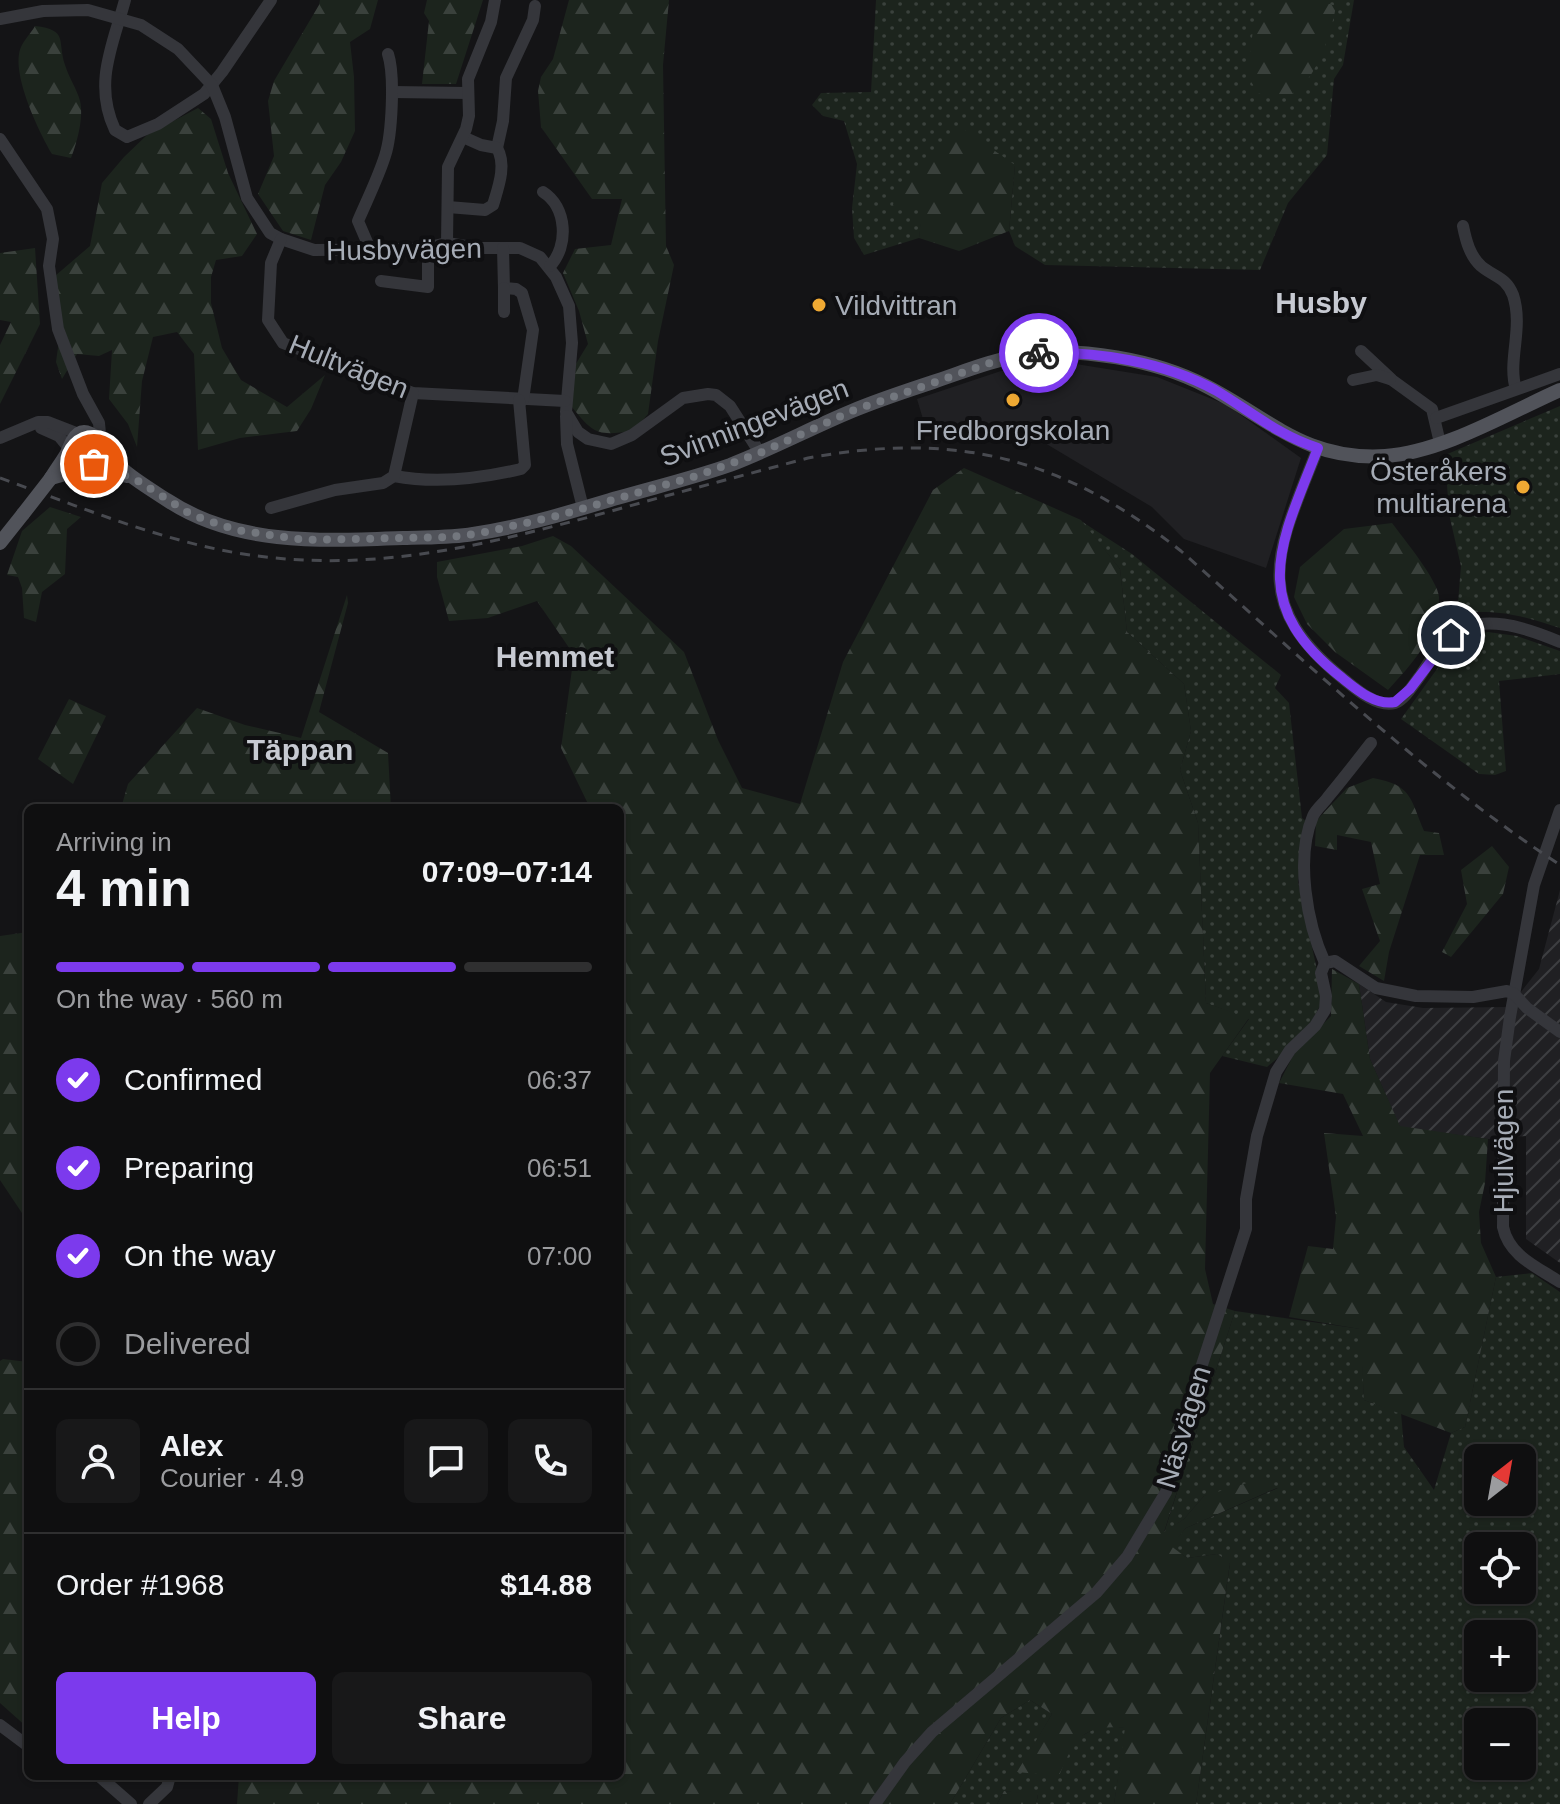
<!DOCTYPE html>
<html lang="en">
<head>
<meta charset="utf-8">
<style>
  body { margin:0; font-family:Helvetica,sans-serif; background:#181819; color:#f1f3f6; height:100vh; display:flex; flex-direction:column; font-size:30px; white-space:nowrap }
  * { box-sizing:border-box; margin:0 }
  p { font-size:26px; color:#9b9c9f }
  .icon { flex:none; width:44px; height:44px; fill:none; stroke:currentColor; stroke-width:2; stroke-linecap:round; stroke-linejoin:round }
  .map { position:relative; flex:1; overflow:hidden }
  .details { position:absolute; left:24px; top:804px; width:600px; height:976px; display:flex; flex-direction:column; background:#0f0f10; border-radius:12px; box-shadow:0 2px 6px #0004,0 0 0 2px #2f2f30 }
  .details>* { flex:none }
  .needle { width:52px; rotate:31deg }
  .fabs { position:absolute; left:1464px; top:1444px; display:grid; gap:16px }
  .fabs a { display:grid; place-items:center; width:72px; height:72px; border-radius:12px; background:#0f0f10; box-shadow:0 2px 6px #0004,0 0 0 2px #2f2f30; font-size:40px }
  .pin { position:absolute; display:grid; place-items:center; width:68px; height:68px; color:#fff; margin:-34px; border:4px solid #fff; border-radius:50%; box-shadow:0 2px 8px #0007 }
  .courier { position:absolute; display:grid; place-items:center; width:80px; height:80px; margin:-40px; border:6px solid #7c3aed; border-radius:50%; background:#fff; color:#222; box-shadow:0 2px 10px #0007 }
  .overview em { font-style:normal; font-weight:700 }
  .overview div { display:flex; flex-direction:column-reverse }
  .overview { display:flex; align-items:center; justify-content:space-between; height:136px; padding:0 32px }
  h1 { font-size:52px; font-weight:700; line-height:60px }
  .bar { display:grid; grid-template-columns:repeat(4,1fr); gap:12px 8px; align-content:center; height:96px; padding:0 32px }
  .bar i { height:10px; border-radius:6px; background:#2f2f30 }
  .bar .selected { background:#7c3aed }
  .bar p { grid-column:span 4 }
  .line { display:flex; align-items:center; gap:20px; padding:0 32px; border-top:2px solid #2f2f30 }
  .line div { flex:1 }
  .round { display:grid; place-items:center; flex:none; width:84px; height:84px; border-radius:12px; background:#181819 }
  ol { padding:0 32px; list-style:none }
  li { display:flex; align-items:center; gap:24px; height:88px }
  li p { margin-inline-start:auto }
  li .icon { padding:8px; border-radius:50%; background:#7c3aed; color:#fff; stroke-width:4 }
  li:last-child { color:#9b9c9f }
  li i { width:44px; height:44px; border:4px solid #2f2f30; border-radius:50% }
  .button { display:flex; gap:16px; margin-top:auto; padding:16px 32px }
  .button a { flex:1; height:92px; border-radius:12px; background:#7c3aed; color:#fff; font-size:32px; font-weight:700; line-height:92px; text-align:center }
  .button a+a { background:#181819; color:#f1f3f6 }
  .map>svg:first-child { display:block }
  .built { fill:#202023 }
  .industrial { fill:url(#industrial-furrows) }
  .grass { fill:url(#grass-dots); fill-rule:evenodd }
  .forest { fill:url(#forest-firs) }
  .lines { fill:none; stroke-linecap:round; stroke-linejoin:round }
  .minor { stroke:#35363b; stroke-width:12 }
  .major { stroke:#51535a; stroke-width:14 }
  .rail { stroke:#484a50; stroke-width:3; stroke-dasharray:10 8; stroke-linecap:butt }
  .major-bridge { stroke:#51535a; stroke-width:14 }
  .done { stroke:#73777e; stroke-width:8; stroke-dasharray:0 14.4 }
  .route { stroke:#7c3aed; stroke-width:10 }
  .poi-dot { fill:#efa933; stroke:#0f0f11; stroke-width:3 }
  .labels { text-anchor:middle; stroke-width:8; stroke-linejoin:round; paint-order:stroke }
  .street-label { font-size:28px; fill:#a6acb6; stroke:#0f0f11 }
  .poi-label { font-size:28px; fill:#a6acb6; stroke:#0f0f11; text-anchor:start }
  .neighbourhood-label { font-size:30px; font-weight:bold; fill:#c7cad2; stroke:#0f0f11 }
</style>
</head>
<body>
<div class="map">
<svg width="1560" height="1804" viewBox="0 0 1560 1804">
  <defs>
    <pattern id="industrial-furrows" width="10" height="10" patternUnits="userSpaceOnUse" patternTransform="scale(2)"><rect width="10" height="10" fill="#202023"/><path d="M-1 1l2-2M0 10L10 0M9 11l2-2" fill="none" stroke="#3d3e41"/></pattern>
    <pattern id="grass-dots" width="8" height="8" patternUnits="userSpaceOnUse" patternTransform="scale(2)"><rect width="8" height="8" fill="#1c241d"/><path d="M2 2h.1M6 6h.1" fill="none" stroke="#3a413c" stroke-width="1.8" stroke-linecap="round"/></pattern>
    <pattern id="forest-firs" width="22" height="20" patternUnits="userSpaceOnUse" patternTransform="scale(2)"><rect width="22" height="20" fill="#1c241d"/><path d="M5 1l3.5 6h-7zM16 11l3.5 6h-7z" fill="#3a413c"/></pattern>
  </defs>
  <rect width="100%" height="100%" fill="#141416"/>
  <path class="built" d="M 1076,364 L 1157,377 L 1227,405 L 1301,458 L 1266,568 L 1184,539 L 1152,507 L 1018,427 L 1001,424 L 961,426 L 927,422 L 923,419 L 917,399 L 1001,371 Z"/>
  <path class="industrial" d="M 1560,890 L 1560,1263 L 1526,1239 L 1526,1136 L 1488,1139 L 1400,1127 L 1370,1059 L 1359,984 L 1386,1002 L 1423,1008 L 1509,1007 L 1539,969 Z"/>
  <g class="grass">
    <path d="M 876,0 L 1354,0 L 1343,65 L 1334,79 L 1327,155 L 1288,203 L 1260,270 L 1045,265 L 1015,246 L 1009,231 L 1015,165 L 923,208 L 919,238 L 864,255 L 854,238 L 852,208 L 857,164 L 844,121 L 823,116 L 812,105 L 821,93 L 871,92 Z"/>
    <path d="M 1560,406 L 1560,628 C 1522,616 1498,608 1457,614 L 1461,566 L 1449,514 L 1445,455 Z"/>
    <path d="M 1081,521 L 1132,554 L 1281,675 L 1275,688 L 1289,703 L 1302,818 L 1307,822 L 1298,882 L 1323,998 C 1313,1026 1290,1048 1267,1067 L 1222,1056 L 1249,1019 L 1206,1003 L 1198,823 L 1180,770 L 1191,731 L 1184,684 L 1127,632 L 1120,569 Z"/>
    <path d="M 1488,632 L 1517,636 L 1560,651 L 1560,674 L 1499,681 L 1506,771 L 1495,775 L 1479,774 L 1401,719 L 1452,648 L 1466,637 Z"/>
    <path d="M 1532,1273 L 1560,1292 L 1560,1804 L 1196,1804 L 1230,1563 L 1217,1554 L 1187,1558 L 1170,1546 L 1186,1528 L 1278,1488 L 1204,1496 L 1184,1519 L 1164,1533 L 1235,1311 L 1361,1329 L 1364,1400 L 1401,1413 L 1404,1447 L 1434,1490 L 1451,1433 L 1465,1427 L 1496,1277 ZM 1478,1458 L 1522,1458 L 1522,1502 L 1478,1502 ZM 1478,1546 L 1522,1546 L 1522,1590 L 1478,1590 ZM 1478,1634 L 1522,1634 L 1522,1678 L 1478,1678 ZM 1478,1722 L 1522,1722 L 1522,1766 L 1478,1766 Z"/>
    <path d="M 1030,1700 L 1052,1714 L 1018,1772 L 1101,1725 L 1126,1728 L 1114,1804 L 1036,1804 L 1038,1795 L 1004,1791 L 997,1804 L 950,1804 L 1001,1718 Z"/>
  </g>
  <g class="forest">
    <path d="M 320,0 L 378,0 L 370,29 L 350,42 L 354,77 L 355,131 L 341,162 L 325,185 L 311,240 L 283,231 L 258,194 L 274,156 L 268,101 L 274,81 L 319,5 Z"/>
    <path d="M 427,0 L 483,0 L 456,84 L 422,84 L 429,21 L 424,13 Z"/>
    <path d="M 569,0 L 669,0 L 663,65 L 666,246 L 674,265 L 658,341 L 648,414 L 633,431 C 596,436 594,434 571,406 L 574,367 L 588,344 L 579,311 L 563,273 L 575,249 L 611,245 L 622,199 L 592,199 L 541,127 L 538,91 L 541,77 L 553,59 Z"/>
    <path d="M 1267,0 L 1317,0 L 1336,6 C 1331,35 1313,96 1277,99 C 1272,99 1263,95 1258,93 L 1247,75 L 1253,30 Z"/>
    <path d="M 35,26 C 69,30 57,41 65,65 C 69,78 77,89 80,101 C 84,117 77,143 71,158 L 52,154 C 39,132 10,72 21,47 C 24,40 31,33 35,26 Z"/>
    <path d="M 198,108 L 211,119 L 228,173 L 257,234 L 242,256 L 216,260 L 211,277 L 211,303 L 222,348 L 241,380 L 287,407 L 325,375 L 311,409 L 297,431 L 240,438 L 198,450 L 194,354 L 177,332 L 153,337 L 142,381 L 137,447 L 128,424 L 109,399 L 112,350 L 99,356 L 77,354 L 62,379 L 56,362 L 62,319 L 55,276 L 90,246 L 102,183 L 124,157 L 147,135 Z"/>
    <path d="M 962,128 L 1015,165 L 1009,231 L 959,251 L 919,238 L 922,208 L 893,205 L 895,195 Z"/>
    <path d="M 35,248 L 40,324 L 0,404 L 0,345 L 11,322 L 0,320 L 0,253 Z"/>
    <path d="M 964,468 L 1081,520 L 1120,569 L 1127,632 L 1184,684 L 1191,731 L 1180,770 L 1198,823 L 1206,1003 L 1249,1018 L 1210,1073 L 1205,1269 L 1213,1304 L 1235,1311 L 1164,1532 L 1184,1519 L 1204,1496 L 1257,1480 L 1279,1487 L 1186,1528 L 1171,1546 L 1187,1558 L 1217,1554 L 1230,1562 L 1196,1804 L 1114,1804 L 1125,1728 C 1082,1723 1074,1740 1059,1776 L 1017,1772 L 1052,1714 L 1030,1700 L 1001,1718 L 950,1804 L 237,1804 L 239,1776 L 620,1776 L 620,808 L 590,808 L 561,748 L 574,655 L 537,601 L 488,618 L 449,621 L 437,577 L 437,562 L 522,546 L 553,536 L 571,546 L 684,652 L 718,740 L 742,788 L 800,804 L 843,662 L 933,490 Z"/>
    <path d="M 50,507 L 81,517 L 67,529 L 65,574 L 42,592 L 36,622 L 24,618 L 22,588 L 18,577 L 7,575 L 22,531 Z"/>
    <path d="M 1392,523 C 1403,538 1438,580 1439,597 C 1440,634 1411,665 1388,690 L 1335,652 L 1307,624 L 1294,597 L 1300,567 L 1344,529 Z"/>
    <path d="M 347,595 L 348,603 L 319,712 L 388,753 L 391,808 L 121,808 L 128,784 L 197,708 L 245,725 L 301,738 Z"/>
    <path d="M 69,699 L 106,716 L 73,784 L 38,759 Z"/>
    <path d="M 1373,778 C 1412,785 1410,798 1424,831 L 1439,833 L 1444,855 L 1420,855 L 1389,952 L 1384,981 L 1359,966 L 1380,941 L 1362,889 L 1380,884 L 1371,842 L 1337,835 L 1337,850 L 1315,846 L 1316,821 L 1347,788 Z"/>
    <path d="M 1492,846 L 1509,867 L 1503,894 L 1451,957 L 1442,952 L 1467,904 L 1461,870 Z"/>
    <path d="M 28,932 L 28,1215 L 24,1216 L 0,1180 L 0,936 Z"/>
    <path d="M 1332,969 L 1359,984 L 1370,1059 L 1400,1126 L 1488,1139 L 1485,1183 L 1479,1212 L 1481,1243 L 1496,1277 L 1465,1427 L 1451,1433 L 1364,1400 L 1360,1329 L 1289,1317 L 1308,1246 L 1333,1249 L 1336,1217 L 1324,1133 L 1363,1136 L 1343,1094 L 1279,1083 L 1295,1052 L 1331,1016 Z"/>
    <path d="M 3,1359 L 28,1362 L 28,1728 L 0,1703 L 0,1361 Z"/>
    <path d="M 1004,1791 L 1038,1794 L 1036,1804 L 997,1804 Z"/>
  </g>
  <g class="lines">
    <g class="minor">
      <path d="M 125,0 C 113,45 93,83 115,130 L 127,137 L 158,124 L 204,94 L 222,72 L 271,0"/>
      <path d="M 0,19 L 43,11 L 88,10 L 141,25 L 178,49 L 212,85 L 225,117 L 247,198 L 270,233 L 281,239 L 314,250 L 420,249 L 447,243 L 478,248 L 520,248 L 540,257 L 556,277 L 569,306 L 572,343 L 566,412 L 578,432 L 588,439 L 611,444 L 632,435 L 683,398 L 708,394 L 716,395 L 730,406 L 760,453"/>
      <path d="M 392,92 L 468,93"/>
      <path d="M 0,139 L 47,209 L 53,239 L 49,266 L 58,329 L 83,394 L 99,423 L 101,444"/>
      <path d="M 497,148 L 503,121 L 506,78 L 533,20 L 535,6"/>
      <path d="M 543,192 C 567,207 569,246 550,266"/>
      <path d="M 448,207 L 485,210 L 493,205 C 498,188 507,165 497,148 L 481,145 L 463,137"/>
      <path d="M 1463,226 C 1466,241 1470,256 1481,266 C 1494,277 1506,277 1513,295 C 1524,328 1507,361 1516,389"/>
      <path d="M 281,239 L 271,263 L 268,320 L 283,343 L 413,393 L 565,401"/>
      <path d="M 447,243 L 448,167 L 466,129 L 469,116 L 468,79 L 491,22 L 495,0"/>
      <path d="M 503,248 L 504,288 L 516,289 L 522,293 L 533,330 L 523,400"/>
      <path d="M 370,249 L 358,221 C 367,200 378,178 385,156 C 392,135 395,75 388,54"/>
      <path d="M 381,281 L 428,287 L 428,248"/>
      <path d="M 504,288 L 504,312"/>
      <path d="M 1361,351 L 1392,380 L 1432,409 L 1440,443"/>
      <path d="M 1353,380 L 1377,375 L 1390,379"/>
      <path d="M 566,416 L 567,444 L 583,508"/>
      <path d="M 1436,418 L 1560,374"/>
      <path d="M 41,428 L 59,436 L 68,447"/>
      <path d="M 0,438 L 38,422 L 48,422 L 79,434"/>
      <path d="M 1318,448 C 1278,550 1246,601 1346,681 C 1357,690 1378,708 1395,703 C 1405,699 1413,685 1420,676 C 1429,663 1437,647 1449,637 C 1480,611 1527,628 1560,642"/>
      <path d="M 394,476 C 437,484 479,479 521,469 L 525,465 L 519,400"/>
      <path d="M 271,508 L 335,490 L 383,483 L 394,476 L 413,393"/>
      <path d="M 1560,810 L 1534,885 L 1510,1017 L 1504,1061 L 1503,1227 C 1509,1256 1537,1267 1560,1282"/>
      <path d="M 1325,963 L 1335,961 L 1376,988 L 1416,996 L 1473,997 L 1507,991 L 1514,994 L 1527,1008 L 1560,1032"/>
      <path d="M 1325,963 C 1307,924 1295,858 1313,816 C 1316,809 1324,803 1328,797 C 1343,779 1357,761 1371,743"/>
      <path d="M 0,1725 L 28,1746"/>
      <path d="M 99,1776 L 131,1804"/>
      <path d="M 149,1804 L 167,1787 L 170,1776"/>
      <path d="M 875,1804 L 905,1762 L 932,1732 L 1096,1593 L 1127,1557 L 1166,1492 L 1200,1371 L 1246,1229 L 1246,1199 L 1257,1136 L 1276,1072 L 1290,1050 L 1315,1026 L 1325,1010 L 1326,996 L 1321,973 L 1325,963"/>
    </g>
    <g class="major">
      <path d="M 51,478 C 56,470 61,463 66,455 C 73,440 78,422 98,439 C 111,466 142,484 167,500 C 236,546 324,541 403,538 C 426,537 450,538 473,534 C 522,527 570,512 617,498 C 655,487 693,478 730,465 C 772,449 811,428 852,411 C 878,400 906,391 933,382 C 963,372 992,360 1023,355 C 1078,346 1157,360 1206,386 C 1270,419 1306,461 1385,456 C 1443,452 1506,414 1560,390"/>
      <path d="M 51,478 L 89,467 L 127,476"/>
      <path d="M 0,543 L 23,514"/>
    </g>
    <path class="rail" d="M 0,478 C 78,506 156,539 237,553 C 370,575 481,546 608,512 C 675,493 741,476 808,458 C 956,431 1062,457 1181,551 C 1304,660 1422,774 1560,865"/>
    <path class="major-bridge" d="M 23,514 L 51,478"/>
  </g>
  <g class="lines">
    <path class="done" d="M 94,464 L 89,467 L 113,471 L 135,479 L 192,515 L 236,530 L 305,540 L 449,537 L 476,534 L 553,517 L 696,476 L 760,453 L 852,411 L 996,361 L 1039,353"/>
    <path class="route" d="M 1039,353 C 1097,351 1164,362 1215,390 C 1249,410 1279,436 1318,448 C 1281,543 1246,602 1341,677 C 1356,689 1375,706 1395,702 L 1410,689 L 1451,635"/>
  </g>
  <g class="poi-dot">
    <circle cx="819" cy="305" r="8"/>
    <circle cx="1013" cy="400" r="8"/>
    <circle cx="1523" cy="487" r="8"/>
  </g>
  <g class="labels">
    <g class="street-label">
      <text transform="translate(404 249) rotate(-1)" y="10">Husbyvägen</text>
      <text transform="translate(349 366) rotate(22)" y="10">Hultvägen</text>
      <text transform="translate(754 422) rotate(-21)" y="10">Svinningevägen</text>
      <text transform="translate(1503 1151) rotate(-90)" y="10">Hjulvägen</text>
      <text transform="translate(1183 1427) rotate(-73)" y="10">Näsvägen</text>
    </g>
    <g class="poi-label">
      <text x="835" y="315">Vildvittran</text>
      <text x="1013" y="440" text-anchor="middle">Fredborgskolan</text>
      <text x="1507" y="481" text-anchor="end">Österåkers<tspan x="1507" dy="32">multiarena</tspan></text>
    </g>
    <g class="neighbourhood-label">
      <text x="1321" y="313">Husby</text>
      <text x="555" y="667">Hemmet</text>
      <text x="300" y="760">Täppan</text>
    </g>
  </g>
</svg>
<div class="fabs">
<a><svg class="needle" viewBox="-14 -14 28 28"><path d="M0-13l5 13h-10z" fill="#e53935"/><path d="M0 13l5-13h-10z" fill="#9b9c9f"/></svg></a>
<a><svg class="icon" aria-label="locate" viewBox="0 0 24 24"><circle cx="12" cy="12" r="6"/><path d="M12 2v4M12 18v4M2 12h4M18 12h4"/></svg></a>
<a>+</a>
<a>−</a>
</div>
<div class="pin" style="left:94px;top:464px;background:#ea580c"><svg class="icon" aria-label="bag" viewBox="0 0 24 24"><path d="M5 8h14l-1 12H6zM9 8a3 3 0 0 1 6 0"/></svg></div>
<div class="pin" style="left:1451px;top:635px;background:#1f2937"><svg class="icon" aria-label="home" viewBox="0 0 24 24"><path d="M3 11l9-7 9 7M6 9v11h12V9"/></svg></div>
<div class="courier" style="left:1039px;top:353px"><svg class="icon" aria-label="bike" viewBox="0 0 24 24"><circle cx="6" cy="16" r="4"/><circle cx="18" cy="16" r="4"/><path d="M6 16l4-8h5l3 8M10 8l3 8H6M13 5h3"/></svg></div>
<section class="details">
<div class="overview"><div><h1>4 min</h1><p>Arriving in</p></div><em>07:09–07:14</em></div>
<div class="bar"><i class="selected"></i><i class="selected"></i><i class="selected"></i><i></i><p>On the way · 560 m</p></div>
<ol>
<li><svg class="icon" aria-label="check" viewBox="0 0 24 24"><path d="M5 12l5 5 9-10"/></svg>Confirmed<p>06:37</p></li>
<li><svg class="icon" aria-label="check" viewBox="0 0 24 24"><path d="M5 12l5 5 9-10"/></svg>Preparing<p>06:51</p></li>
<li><svg class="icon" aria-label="check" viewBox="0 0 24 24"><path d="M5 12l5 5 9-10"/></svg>On the way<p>07:00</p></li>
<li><i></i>Delivered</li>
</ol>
<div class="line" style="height:144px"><a class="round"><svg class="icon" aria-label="person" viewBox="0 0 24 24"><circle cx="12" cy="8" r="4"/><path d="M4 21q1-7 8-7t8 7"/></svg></a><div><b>Alex</b><p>Courier · 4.9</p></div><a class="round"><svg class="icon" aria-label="chat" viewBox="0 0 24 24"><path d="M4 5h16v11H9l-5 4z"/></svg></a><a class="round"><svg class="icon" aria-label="phone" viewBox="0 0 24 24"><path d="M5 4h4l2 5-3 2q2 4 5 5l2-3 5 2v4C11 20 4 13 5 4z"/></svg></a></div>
<div class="line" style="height:104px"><div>Order #1968</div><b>$14.88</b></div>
<div class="button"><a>Help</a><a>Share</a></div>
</section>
</div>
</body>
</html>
